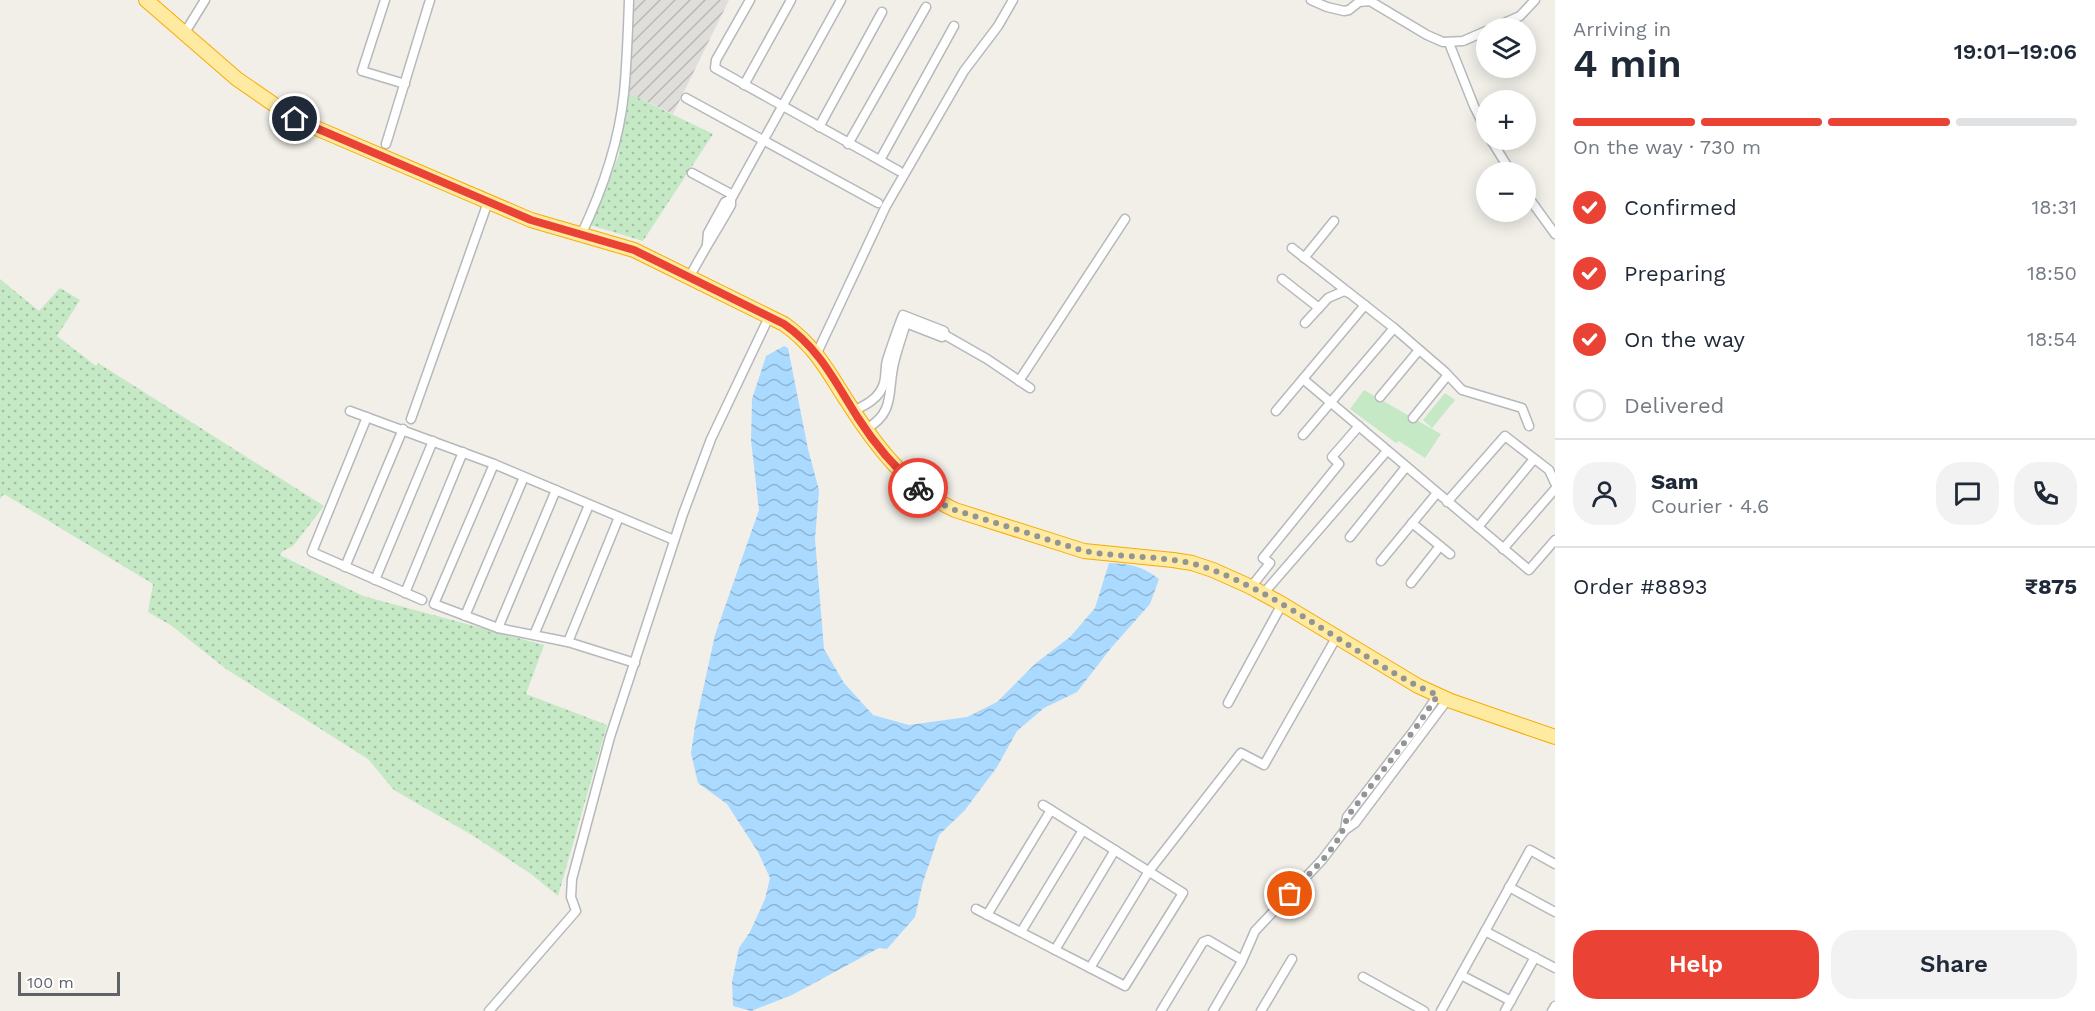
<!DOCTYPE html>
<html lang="en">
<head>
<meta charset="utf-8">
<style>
  body { margin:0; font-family:"Work Sans",sans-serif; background:#f2f2f3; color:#1f2937; height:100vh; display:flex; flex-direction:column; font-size:22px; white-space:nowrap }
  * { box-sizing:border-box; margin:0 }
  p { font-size:20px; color:#747a83 }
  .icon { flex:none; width:33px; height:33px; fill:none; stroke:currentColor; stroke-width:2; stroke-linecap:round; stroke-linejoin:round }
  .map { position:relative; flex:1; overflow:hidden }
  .sheet { display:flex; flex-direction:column; background:#fff; width:540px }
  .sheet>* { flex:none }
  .buttons { position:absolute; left:1476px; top:18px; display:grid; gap:12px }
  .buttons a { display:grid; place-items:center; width:60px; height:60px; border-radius:50%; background:#fff; box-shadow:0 3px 15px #0003; font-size:30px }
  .scale { position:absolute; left:18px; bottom:15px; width:102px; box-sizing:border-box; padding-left:6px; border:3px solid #5f6368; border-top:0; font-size:16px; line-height:21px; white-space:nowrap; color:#5f6368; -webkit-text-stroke:4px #fff; paint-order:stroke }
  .pin { position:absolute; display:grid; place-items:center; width:51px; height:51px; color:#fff; margin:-26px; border:3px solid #fff; border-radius:50%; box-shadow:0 2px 6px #0007 }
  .courier { position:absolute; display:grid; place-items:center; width:60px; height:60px; margin:-30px; border:4px solid #ea4335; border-radius:50%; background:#fff; color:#222; box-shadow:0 2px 8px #0007 }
  .headline em { font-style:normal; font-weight:600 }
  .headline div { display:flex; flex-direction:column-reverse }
  .headline { display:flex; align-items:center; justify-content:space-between; height:102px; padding:0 18px }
  h1 { font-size:39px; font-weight:600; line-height:45px }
  .bar { display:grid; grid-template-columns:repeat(4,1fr); gap:9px 6px; align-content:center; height:72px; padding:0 18px }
  .bar i { height:8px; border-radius:4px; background:#e0e1e3 }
  .bar .current { background:#ea4335 }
  .bar p { grid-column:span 4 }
  .line { display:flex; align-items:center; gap:15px; padding:0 18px; border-top:2px solid #e0e1e3 }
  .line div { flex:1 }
  .round { display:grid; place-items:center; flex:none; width:63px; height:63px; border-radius:24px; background:#f2f2f3 }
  ol { padding:0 18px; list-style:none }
  li { display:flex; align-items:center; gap:18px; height:66px }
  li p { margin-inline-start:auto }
  li .icon { padding:6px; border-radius:50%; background:#ea4335; color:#fff; stroke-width:4 }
  li:last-child { color:#747a83 }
  li i { width:33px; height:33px; border:3px solid #e0e1e3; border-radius:50% }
  .button { display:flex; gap:12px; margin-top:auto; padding:12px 18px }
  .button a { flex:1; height:69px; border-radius:24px; background:#ea4335; color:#fff; font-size:24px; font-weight:600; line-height:69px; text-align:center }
  .button a+a { background:#f2f2f3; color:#1f2937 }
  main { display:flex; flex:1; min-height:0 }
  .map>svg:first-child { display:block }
  .industrial { fill:url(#industrial-furrows) }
  .grass { fill:url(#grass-dots) }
  .pitch { fill:#c5e8c5 }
  .water { fill:url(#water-waves) }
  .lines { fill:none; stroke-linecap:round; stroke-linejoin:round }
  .minor-casing { stroke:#b5b8bc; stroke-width:11 }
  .trunk-casing { stroke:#f9ab00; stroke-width:16 }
  .minor { stroke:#fff; stroke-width:8 }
  .trunk { stroke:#feeaa1; stroke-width:14 }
  .done { stroke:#929495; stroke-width:6; stroke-dasharray:0 10.8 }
  .route { stroke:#ea4335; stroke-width:8 }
</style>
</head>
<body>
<main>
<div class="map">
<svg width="1555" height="1011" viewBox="0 0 1555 1011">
  <defs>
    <pattern id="industrial-furrows" width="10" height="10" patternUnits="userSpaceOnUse" patternTransform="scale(1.5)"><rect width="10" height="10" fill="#e0deda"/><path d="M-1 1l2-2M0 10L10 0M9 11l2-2" fill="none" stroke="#b9b8b5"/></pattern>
    <pattern id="grass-dots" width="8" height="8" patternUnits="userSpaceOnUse" patternTransform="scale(1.5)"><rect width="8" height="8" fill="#c5e8c5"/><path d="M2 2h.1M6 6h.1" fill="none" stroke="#a3c0a4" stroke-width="1.8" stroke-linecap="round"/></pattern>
    <pattern id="water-waves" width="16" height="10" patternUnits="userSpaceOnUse" patternTransform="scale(1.5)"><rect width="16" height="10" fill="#aadaff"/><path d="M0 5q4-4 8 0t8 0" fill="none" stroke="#8eb4d2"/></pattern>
  </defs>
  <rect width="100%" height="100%" fill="#f1efe8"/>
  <path class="industrial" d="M 632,0 L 729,0 L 673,114 L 626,92 Z"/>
  <g class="grass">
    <path d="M 626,92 L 713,134 L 643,241 L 590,225 L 619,155 Z"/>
    <path d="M 0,279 L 39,311 L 60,288 L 80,300 L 57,336 L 96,366 L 98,363 L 324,506 L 293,546 L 283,551 L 280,555 L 363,596 L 544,645 L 526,694 L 607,725 L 558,896 L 531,874 L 472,835 L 394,790 L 368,759 L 226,669 L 172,626 L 148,612 L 153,584 L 4,494 L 0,499 Z"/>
  </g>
  <g class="pitch">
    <path d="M 1364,390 L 1441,434 L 1425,458 L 1399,441 L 1396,443 L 1350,409 Z"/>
    <path d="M 1445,393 L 1455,400 L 1432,428 L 1423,420 Z"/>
  </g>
  <path class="water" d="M 784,346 L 788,348 L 808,449 L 819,490 L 815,539 L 824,649 L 844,683 L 873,715 L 909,725 L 967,717 L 997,702 L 1036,663 L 1070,637 L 1095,608 L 1109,563 C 1131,564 1142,566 1159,579 L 1150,604 L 1111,648 L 1077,692 L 1044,708 L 1017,731 L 997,767 L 965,810 L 939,835 L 923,882 L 915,917 L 887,949 L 879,948 L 792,995 L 751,1011 L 733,1006 L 732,982 L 739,948 L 750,932 L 765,899 L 770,878 L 758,852 L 727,804 L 698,783 L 691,753 L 695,726 L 715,635 L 759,510 L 751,440 L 752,399 L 766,356 Z"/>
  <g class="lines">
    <g class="minor-casing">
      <g id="minor">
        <path d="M 385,0 L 362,71 L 405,84"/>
        <path d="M 750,0 L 716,60 L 715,68 L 899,171"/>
        <path d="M 1311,0 L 1327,7 L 1344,11 L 1349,10 L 1359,2 L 1370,1 L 1427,35 L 1443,42 L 1463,41 L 1486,31"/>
        <path d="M 1493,28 L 1520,16 L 1535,0"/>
        <path d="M 184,34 L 205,0"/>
        <path d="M 1449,43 L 1474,106 L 1486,130"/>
        <path d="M 744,85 L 791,0"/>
        <path d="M 686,98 L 878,203"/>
        <path d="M 819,127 L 882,12"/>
        <path d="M 1491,140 L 1511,172"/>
        <path d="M 386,144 L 430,0"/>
        <path d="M 848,144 L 926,7"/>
        <path d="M 880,160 L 954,26"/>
        <path d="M 692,173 L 733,195"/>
        <path d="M 1526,194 L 1555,234"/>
        <path d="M 581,235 C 602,191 619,142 624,93 C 627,62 628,31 629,0"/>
        <path d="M 707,244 L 708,233 L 725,202 L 731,199"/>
        <path d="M 1292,248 L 1394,328 L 1445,372 L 1462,390 L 1522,408 L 1529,426"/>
        <path d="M 1304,258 L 1334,221"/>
        <path d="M 689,278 C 702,253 717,230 731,205 L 731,199 L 841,0"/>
        <path d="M 1282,279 L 1319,308"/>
        <path d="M 1305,323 L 1328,298 L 1344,291 L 1349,293"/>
        <path d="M 817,353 L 886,206 L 964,71 L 998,26 L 1013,0"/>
        <path d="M 1303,379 L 1529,570 L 1555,540"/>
        <path d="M 1019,381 L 1125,219"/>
        <path d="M 1380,397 L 1419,350"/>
        <path d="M 350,411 L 494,464 L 674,540"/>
        <path d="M 853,411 C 866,405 880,398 884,383 C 886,376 885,367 887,360 C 892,345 897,330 903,315 L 944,331 L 945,335 L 987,359 L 1030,388"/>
        <path d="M 1276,411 L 1365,305"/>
        <path d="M 367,417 L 312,552 L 422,600"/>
        <path d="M 1413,418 L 1447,376"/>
        <path d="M 411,419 L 488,202"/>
        <path d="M 866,429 C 896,412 887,392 894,363 C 897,350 902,336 906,323 L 942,337 L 945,335"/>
        <path d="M 1303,435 L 1394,328"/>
        <path d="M 494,464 L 434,604 L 498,628 L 568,642 L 635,663"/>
        <path d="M 1447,502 L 1505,436 L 1549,470 L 1555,483"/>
        <path d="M 1412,523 L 1450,554"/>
        <path d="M 1478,527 L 1534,459"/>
        <path d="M 1350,537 L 1406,467"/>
        <path d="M 1503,549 L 1555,489"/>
        <path d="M 1381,561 L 1437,493"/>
        <path d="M 345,567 L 403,429"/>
        <path d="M 375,580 L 433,441"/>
        <path d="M 1411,583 L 1440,546"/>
        <path d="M 1251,587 L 1270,563 L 1263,558 L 1339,464 L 1332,457 L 1359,426"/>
        <path d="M 405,593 L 463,452"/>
        <path d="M 1263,594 L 1387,451"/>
        <path d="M 465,616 L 524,477"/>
        <path d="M 498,628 L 556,490"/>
        <path d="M 534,635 L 589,505"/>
        <path d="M 568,642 L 619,517"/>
        <path d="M 1438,695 L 1415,729 L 1347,817 L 1345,830 L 1355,823 L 1448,699"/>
        <path d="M 1228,703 L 1282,604"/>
        <path d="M 1509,887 L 1555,912"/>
        <path d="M 976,909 L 1125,986 L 1183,893 L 1043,805"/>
        <path d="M 987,915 L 1051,810"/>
        <path d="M 1485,931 L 1555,968"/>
        <path d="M 1021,932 L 1083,830"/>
        <path d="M 1055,950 L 1115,850"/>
        <path d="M 1090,968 L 1149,871 L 1241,753 L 1264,765 L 1336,638"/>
        <path d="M 1461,975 L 1511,1001"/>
        <path d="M 1363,977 L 1424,1011"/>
        <path d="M 489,1011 L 576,911 L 571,897 L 572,879 L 610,737 L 683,514 L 711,439 L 769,317"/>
        <path d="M 1161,1011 L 1203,942 L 1208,940 L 1242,960"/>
        <path d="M 1213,1011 L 1241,963 L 1255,931 L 1322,860 L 1345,830"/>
        <path d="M 1261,1011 L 1292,959"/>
        <path d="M 1441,1011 L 1530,850 L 1555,864"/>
        <path d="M 1505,1011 L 1535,957"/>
        <path d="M 1552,1011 L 1555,1006"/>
      </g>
    </g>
    <g class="trunk-casing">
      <path id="trunk" d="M 146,0 L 237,79 L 295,119 L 531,220 L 634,250 L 784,324 C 815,346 827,370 847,401 C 875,445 907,488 955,510 L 1084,551 L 1173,560 L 1192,563 L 1213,570 L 1251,587 L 1282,604 L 1418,686 L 1451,701 L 1555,737"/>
    </g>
    <use href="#minor" class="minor"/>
    <use href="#trunk" class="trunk"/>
  </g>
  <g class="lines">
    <path class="done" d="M 918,488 L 937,502 L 955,510 L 1084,551 C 1126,559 1170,554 1210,569 C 1266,590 1316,625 1366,656 C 1389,670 1412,685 1438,695 L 1415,729 L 1347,817 C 1341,847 1310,872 1290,894"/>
    <path class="route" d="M 295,119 L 531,220 L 634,250 L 784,324 C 820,349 835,382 858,418 C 874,443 895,468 918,488"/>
  </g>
</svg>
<div class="buttons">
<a><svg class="icon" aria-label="layers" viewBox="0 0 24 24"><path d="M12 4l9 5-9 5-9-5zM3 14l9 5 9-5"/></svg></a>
<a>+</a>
<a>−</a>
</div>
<div class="scale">100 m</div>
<div class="pin" style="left:1290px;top:894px;background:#ea580c"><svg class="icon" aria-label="bag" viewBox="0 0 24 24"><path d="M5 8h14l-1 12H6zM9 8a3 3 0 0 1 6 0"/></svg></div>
<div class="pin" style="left:295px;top:119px;background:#1f2937"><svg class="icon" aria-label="home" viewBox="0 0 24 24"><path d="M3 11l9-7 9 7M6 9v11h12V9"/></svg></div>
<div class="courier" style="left:918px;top:488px"><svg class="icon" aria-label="bike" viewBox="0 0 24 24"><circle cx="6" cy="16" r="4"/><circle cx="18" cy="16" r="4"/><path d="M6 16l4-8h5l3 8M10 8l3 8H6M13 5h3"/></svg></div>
</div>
<section class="sheet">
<div class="headline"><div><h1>4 min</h1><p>Arriving in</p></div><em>19:01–19:06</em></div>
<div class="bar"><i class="current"></i><i class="current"></i><i class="current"></i><i></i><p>On the way · 730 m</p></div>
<ol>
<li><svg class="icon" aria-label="check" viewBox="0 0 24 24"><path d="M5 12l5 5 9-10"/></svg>Confirmed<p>18:31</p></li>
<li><svg class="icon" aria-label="check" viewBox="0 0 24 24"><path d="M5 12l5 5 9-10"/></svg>Preparing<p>18:50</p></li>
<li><svg class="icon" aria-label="check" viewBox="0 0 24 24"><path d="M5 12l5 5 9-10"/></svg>On the way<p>18:54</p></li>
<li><i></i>Delivered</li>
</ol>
<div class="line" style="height:108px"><a class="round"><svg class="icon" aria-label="person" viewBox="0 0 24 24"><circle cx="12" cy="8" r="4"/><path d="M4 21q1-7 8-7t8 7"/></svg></a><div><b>Sam</b><p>Courier · 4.6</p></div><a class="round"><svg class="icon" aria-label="chat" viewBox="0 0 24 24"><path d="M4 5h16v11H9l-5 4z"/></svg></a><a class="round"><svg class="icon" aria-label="phone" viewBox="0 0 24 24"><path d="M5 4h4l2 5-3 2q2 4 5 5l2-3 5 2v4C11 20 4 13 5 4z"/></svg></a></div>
<div class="line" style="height:78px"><div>Order #8893</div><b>₹875</b></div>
<div class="button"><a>Help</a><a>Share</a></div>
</section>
</main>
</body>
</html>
